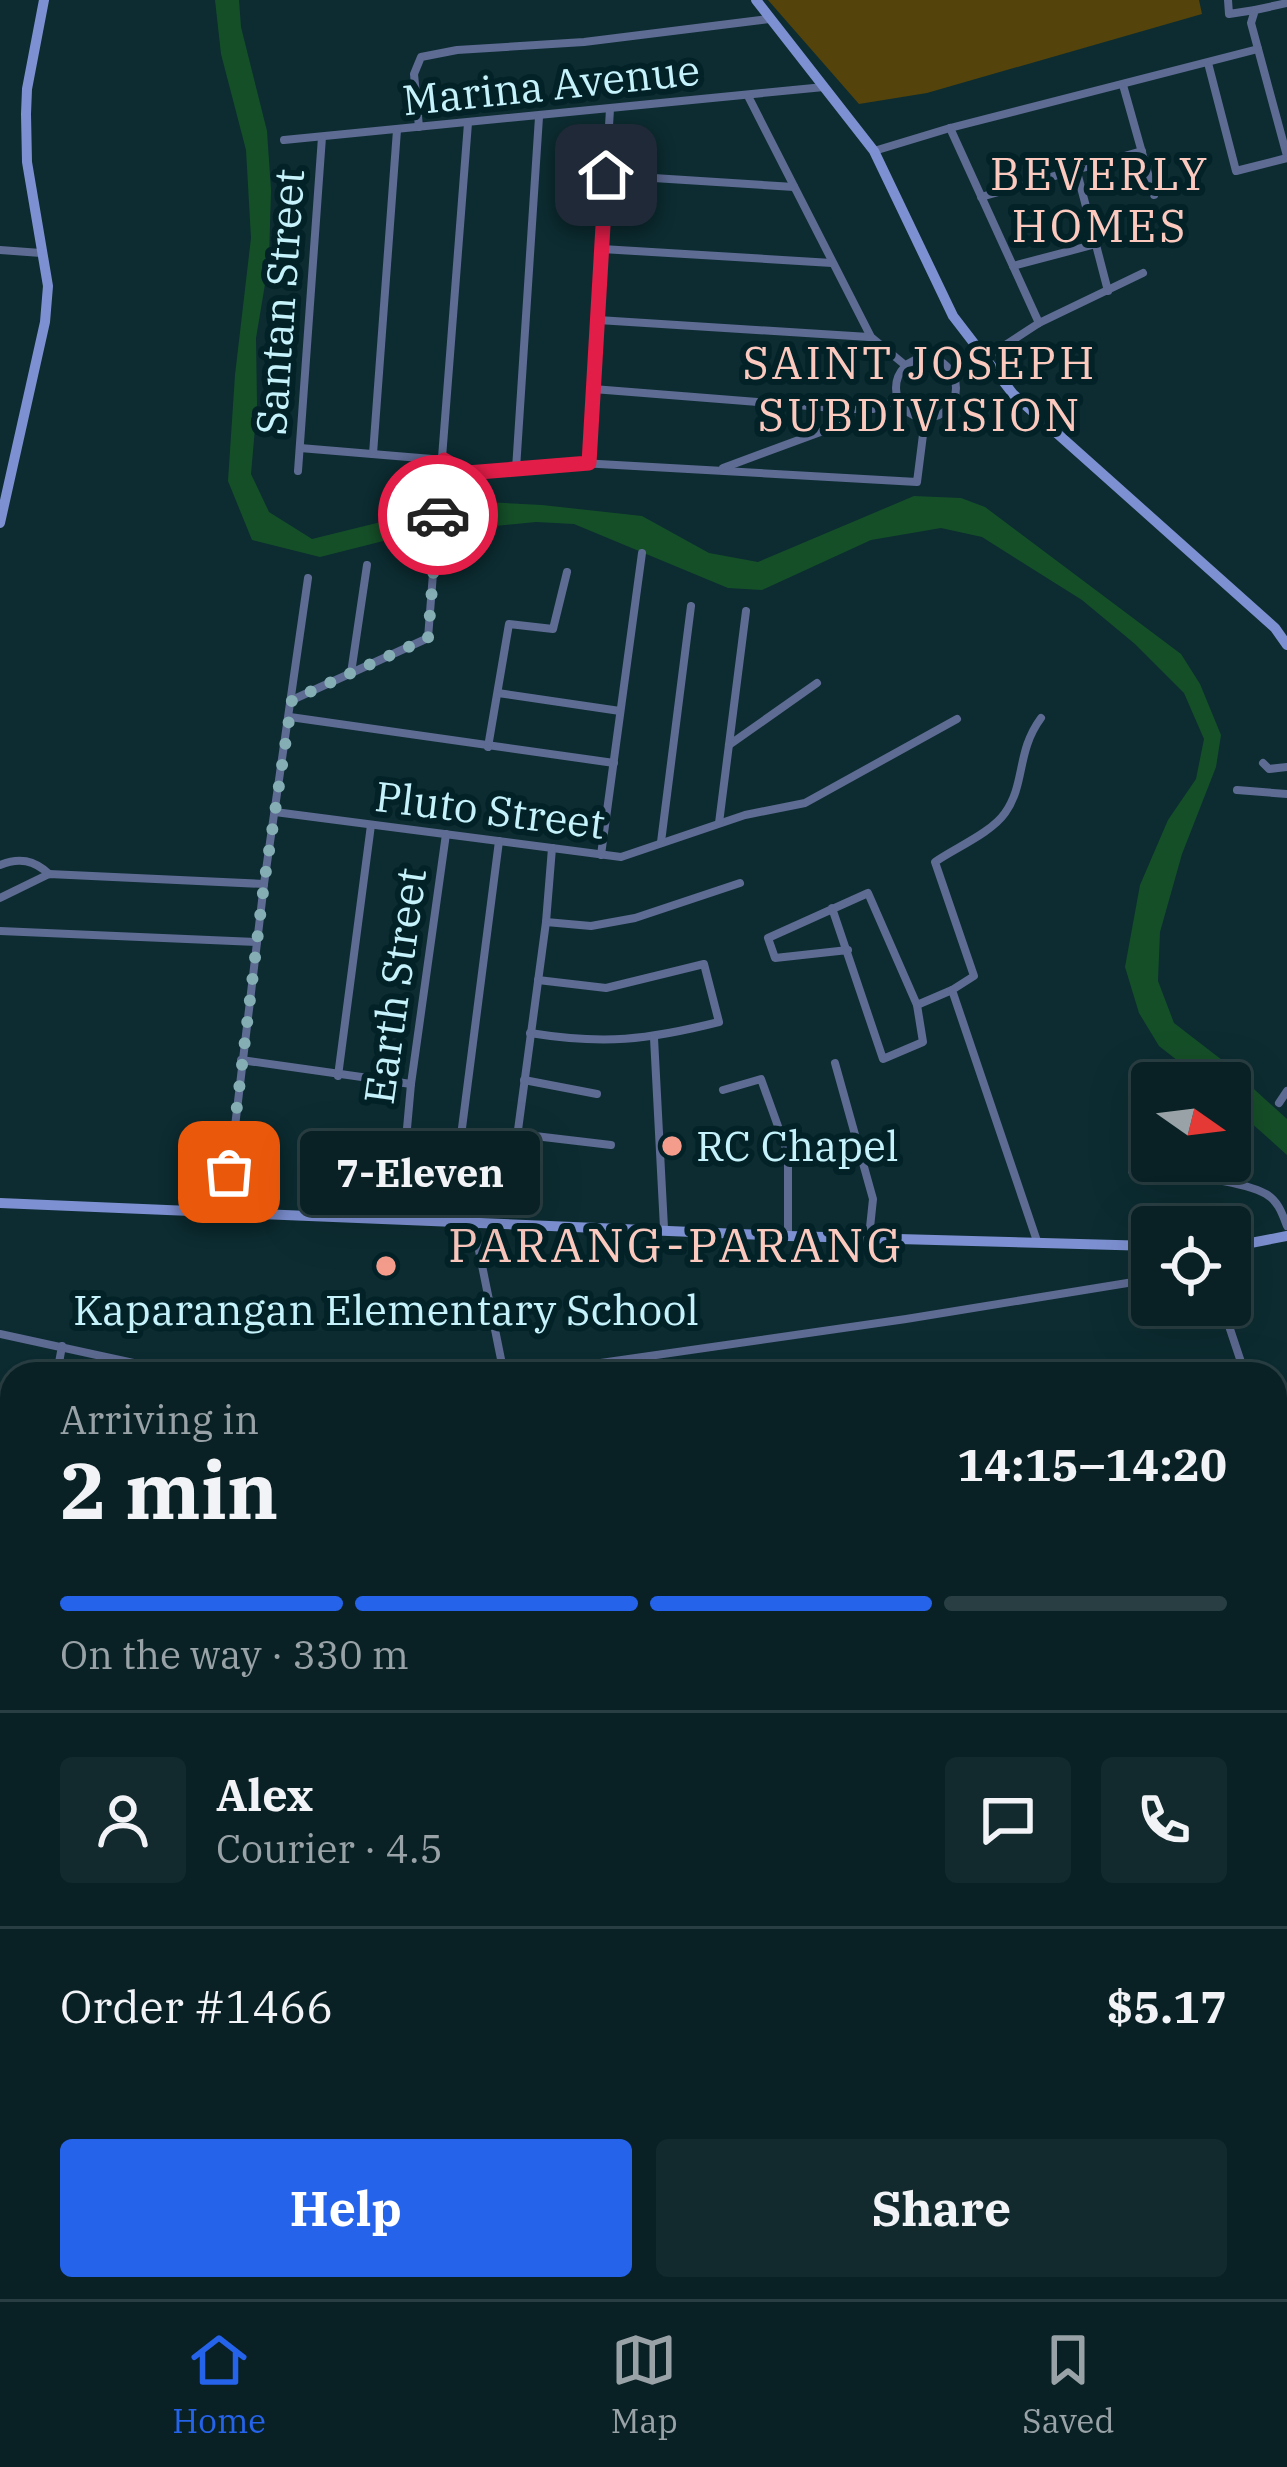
<!DOCTYPE html>
<html lang="en">
<head>
<meta charset="utf-8">
<style>
  body { margin:0; font-family:"IBM Plex Serif",serif; background:#12292d; color:#f1f3f6; height:100vh; display:flex; flex-direction:column; font-size:45px; white-space:nowrap }
  * { box-sizing:border-box; margin:0 }
  p { font-size:39px; color:#99a3a7 }
  .icon { flex:none; width:66px; height:66px; fill:none; stroke:currentColor; stroke-width:2; stroke-linecap:round; stroke-linejoin:round }
  .map { position:relative; flex:1; overflow:hidden }
  .side { position:absolute; left:0px; top:1362px; width:1287px; height:939px; display:flex; flex-direction:column; background:#092125; border-radius:36px 36px 0 0; box-shadow:0 12px 48px #0002,0 0 0 3px #293e42 }
  .side>* { flex:none }
  .needle { width:78px; rotate:104deg }
  .fabs { position:absolute; left:1131px; top:1062px; display:grid; gap:24px }
  .fabs a { display:grid; place-items:center; width:120px; height:120px; border-radius:12px; background:#092125; box-shadow:0 12px 48px #0002,0 0 0 3px #293e42; font-size:60px }
  .pin { position:absolute; display:grid; place-items:center; width:102px; height:102px; color:#fff; margin:-51px; border-radius:24px; box-shadow:0 6px 18px #0006 }
  .courier { position:absolute; display:grid; place-items:center; width:120px; height:120px; margin:-60px; border:9px solid #e11d48; border-radius:50%; background:#fff; color:#222; box-shadow:0 3px 15px #0007 }
  .bubble { position:absolute; height:84px; border-radius:12px; background:#092125; box-shadow:0 12px 48px #0002,0 0 0 3px #293e42; font-size:39px; font-weight:800; line-height:84px; text-align:center }
  .head em { font-style:normal; font-weight:800 }
  .head div { display:flex; flex-direction:column-reverse }
  .head { display:flex; align-items:center; justify-content:space-between; height:204px; padding:0 60px }
  h1 { font-size:78px; font-weight:800; line-height:90px }
  .bar { display:grid; grid-template-columns:repeat(4,1fr); gap:18px 12px; align-content:center; height:144px; padding:0 60px }
  .bar i { height:15px; border-radius:9px; background:#293e42 }
  .bar .on { background:#2563eb }
  .bar p { grid-column:span 4 }
  .line { display:flex; align-items:center; gap:30px; padding:0 60px; border-top:3px solid #293e42 }
  .line div { flex:1 }
  .round { display:grid; place-items:center; flex:none; width:126px; height:126px; border-radius:12px; background:#12292d }
  .action { display:flex; gap:24px; margin-top:auto; padding:24px 60px }
  .action a { flex:1; height:138px; border-radius:12px; background:#2563eb; color:#fff; font-size:48px; font-weight:800; line-height:138px; text-align:center }
  .action a+a { background:#12292d; color:#f1f3f6 }
  .tab-bar { display:flex; justify-content:space-around; align-items:center; height:168px; border-top:3px solid #293e42; background:#092125; font-size:33px; color:#99a3a7 }
  .tab-bar a { display:grid; justify-items:center; gap:6px }
  .tab-bar .on { color:#2563eb }
  .map>svg:first-child { display:block }
  .green { fill:#54430a }
  .water { fill:#154f28 }
  .lines { fill:none; stroke-linecap:round; stroke-linejoin:round }
  .river { stroke:#154f28; stroke-width:18 }
  .street { stroke:#5e6b93; stroke-width:8 }
  .secondary { stroke:#7d90d1; stroke-width:10 }
  .done { stroke:#84adb4; stroke-width:12; stroke-dasharray:0 21.6 }
  .route { stroke:#e11d48; stroke-width:15 }
  .poi-dot { fill:#f49d8d; stroke:#022227; stroke-width:4.5 }
  .labels { text-anchor:middle; stroke-width:12; stroke-linejoin:round; paint-order:stroke }
  .street-label { font-size:42px; fill:#c5f2fb; stroke:#022227 }
  .poi-label { font-size:42px; fill:#c5f2fb; stroke:#022227; text-anchor:start }
  .neighbourhood-label { font-size:45px; letter-spacing:3px; fill:#fcc9bf; stroke:#022227 }
  .quarter-label { font-size:48px; letter-spacing:3px; fill:#fcc9bf; stroke:#022227 }
</style>
</head>
<body>
<div class="map">
<svg width="1287" height="2299" viewBox="0 0 1287 2299">
  <rect width="100%" height="100%" fill="#0c2c31"/>
  <path class="green" d="M 768,0 L 1199,0 L 1202,14 L 927,93 L 859,104 Z"/>
  <path class="water" d="M 215,0 L 239,0 L 241,27 L 267,131 L 271,190 L 269,260 L 256,338 L 257,405 L 251,474 L 269,512 L 312,539 L 466,501 L 542,505 L 642,516 L 709,553 L 758,562 L 914,496 L 961,498 L 985,507 L 1181,654 L 1200,684 L 1221,735 L 1216,767 L 1182,854 L 1160,932 L 1158,981 L 1174,1023 L 1222,1060 L 1287,1119 L 1287,1155 L 1230,1104 L 1230,1083 L 1206,1083 L 1159,1046 L 1139,1013 L 1125,967 L 1140,885 L 1168,820 L 1196,779 L 1204,739 L 1184,693 L 1135,644 L 1082,600 L 982,537 L 941,528 L 871,540 L 762,590 L 728,588 L 574,524 L 536,522 L 407,535 L 320,557 L 252,540 L 228,481 L 235,375 L 251,238 L 246,150 L 221,54 Z"/>
  <g class="lines">
    <g class="river">
      <path d="M 0,2105 L 12,2077"/>
      <path d="M 0,2223 L 12,2223"/>
      <path d="M 939,2289 L 939,2299"/>
    </g>
    <g class="street">
      <path d="M 1228,0 L 1229,14 L 1255,10"/>
      <path d="M 1287,3 L 1255,10 L 1251,23 L 1287,156"/>
      <path d="M 1208,63 L 1236,171 L 1287,158"/>
      <path d="M 1123,85 L 1154,195"/>
      <path d="M 748,96 L 871,337 L 905,365"/>
      <path d="M 419,127 L 414,74 L 421,57 L 457,50 L 584,42 L 769,19"/>
      <path d="M 950,128 L 1039,323"/>
      <path d="M 284,140 L 824,87"/>
      <path d="M 874,151 L 950,128 L 1258,49"/>
      <path d="M 1077,172 L 1108,291"/>
      <path d="M 606,175 L 794,187"/>
      <path d="M 981,197 L 1142,151"/>
      <path d="M 602,249 L 832,263"/>
      <path d="M 0,250 L 41,253"/>
      <path d="M 1013,266 L 1096,244"/>
      <path d="M 598,320 L 869,337"/>
      <circle cx="926" cy="388" r="30"/>
      <path d="M 955,378 L 1039,323 L 1143,273"/>
      <path d="M 593,389 L 846,409 L 873,409 L 898,400"/>
      <path d="M 300,448 L 444,460 L 467,473 L 563,462 L 917,482 L 925,419"/>
      <path d="M 373,454 L 397,130"/>
      <path d="M 589,463 L 610,109"/>
      <path d="M 723,468 L 834,427 L 846,409"/>
      <path d="M 516,469 L 539,117"/>
      <path d="M 298,471 L 322,137"/>
      <path d="M 351,673 L 367,565"/>
      <path d="M 498,693 L 620,711"/>
      <path d="M 292,700 L 428,638 L 468,123"/>
      <path d="M 290,717 L 614,763"/>
      <path d="M 729,745 L 817,683"/>
      <path d="M 488,747 L 509,624 L 553,629 L 567,572"/>
      <path d="M 1263,763 L 1269,769 L 1287,767"/>
      <path d="M 1237,790 L 1287,794"/>
      <path d="M 275,812 L 621,857 L 745,815 L 805,803 L 957,719"/>
      <path d="M 719,823 L 746,611"/>
      <path d="M 661,842 L 691,606"/>
      <path d="M 601,855 L 642,553"/>
      <path d="M 0,865 C 19,857 34,860 49,874"/>
      <path d="M 0,898 L 49,874 L 264,884"/>
      <path d="M 832,908 L 883,1059 L 923,1042 L 917,1005 L 868,893 L 768,938 L 775,958 L 848,950"/>
      <path d="M 546,922 L 591,926 L 635,918 L 740,883"/>
      <path d="M 0,931 L 257,942"/>
      <path d="M 917,1005 L 952,990"/>
      <path d="M 530,1033 C 604,1045 647,1040 719,1022 L 704,964 L 606,988 L 538,980"/>
      <path d="M 654,1038 L 664,1228"/>
      <path d="M 241,1060 L 411,1084"/>
      <path d="M 835,1063 L 873,1199 L 869,1237"/>
      <path d="M 338,1076 L 371,825"/>
      <path d="M 524,1080 L 597,1094"/>
      <path d="M 723,1090 L 761,1079 L 788,1154 L 788,1236"/>
      <path d="M 1279,1103 L 1287,1091"/>
      <path d="M 518,1134 L 611,1145"/>
      <path d="M 1132,1171 C 1167,1175 1237,1178 1266,1194 C 1278,1201 1282,1213 1287,1226"/>
      <path d="M 454,1190 L 499,841"/>
      <path d="M 400,1193 L 511,1182 L 546,922 L 552,848"/>
      <path d="M 225,1210 L 264,884 L 308,578"/>
      <path d="M 399,1217 L 411,1084 L 446,834"/>
      <path d="M 473,1221 L 504,1374"/>
      <path d="M 1037,1241 L 952,990 L 974,976 L 935,862 C 955,848 991,833 1005,813 C 1026,783 1016,752 1041,718"/>
      <path d="M 1222,1305 L 1245,1374"/>
      <path d="M 0,1334 L 184,1374"/>
      <path d="M 57,1374 L 62,1346"/>
      <path d="M 524,1374 L 906,1319 L 1152,1279"/>
      <path d="M 1275,1465 L 1287,1500"/>
      <path d="M 0,1489 L 12,1438"/>
      <path d="M 1275,1597 L 1287,1651"/>
      <path d="M 0,1603 L 12,1603"/>
      <path d="M 5,1683 L 10,1508"/>
      <path d="M 0,1768 L 12,1771"/>
      <path d="M 0,1828 L 12,1831"/>
      <path d="M 0,1887 L 12,1890"/>
      <path d="M 0,1946 L 12,1949"/>
      <path d="M 0,1998 L 12,1979"/>
      <path d="M 0,2063 L 12,2037"/>
      <path d="M 823,2289 L 825,2299"/>
      <path d="M 909,2289 L 910,2299"/>
      <path d="M 965,2289 L 966,2299"/>
      <path d="M 555,2299 L 620,2289"/>
      <path d="M 1018,2299 L 1072,2289"/>
      <path d="M 1266,2299 L 1266,2289"/>
    </g>
    <g class="secondary">
      <path d="M 756,0 L 874,151 L 953,316 L 1013,394 L 1275,628 L 1287,645"/>
      <path d="M 0,523 L 45,322 L 48,286 L 27,162 L 26,114 L 27,89 L 44,0"/>
      <path d="M 0,1203 L 788,1236 L 1152,1246"/>
      <path d="M 1230,1247 L 1287,1236"/>
    </g>
  </g>
  <g class="lines">
    <path class="done" d="M 229,1172 L 264,884 L 292,700 L 428,638 L 438,515"/>
    <path class="route" d="M 438,515 L 444,460 L 467,473 L 589,463 L 606,175"/>
  </g>
  <g class="poi-dot">
    <circle cx="672" cy="1146" r="12"/>
    <circle cx="386" cy="1266" r="12"/>
  </g>
  <g class="labels">
    <g class="street-label">
      <text transform="translate(551 85) rotate(-6)" y="15">Marina Avenue</text>
      <text transform="translate(280 302) rotate(-86)" y="15">Santan Street</text>
      <text transform="translate(490 810) rotate(7)" y="15">Pluto Street</text>
      <text transform="translate(395 986) rotate(-82)" y="15">Earth Street</text>
    </g>
    <g class="poi-label">
      <text x="696" y="1161">RC Chapel</text>
      <text x="386" y="1325" text-anchor="middle">Kaparangan Elementary School</text>
    </g>
    <g class="neighbourhood-label">
      <text x="1100" y="190">BEVERLY<tspan x="1100" dy="52">HOMES</tspan></text>
      <text x="920" y="379">SAINT JOSEPH<tspan x="920" dy="52">SUBDIVISION</tspan></text>
    </g>
    <g class="quarter-label">
      <text x="676" y="1262">PARANG-PARANG</text>
    </g>
  </g>
</svg>
<div class="fabs">
<a><svg class="needle" viewBox="-14 -14 28 28"><path d="M0-13l5 13h-10z" fill="#e53935"/><path d="M0 13l5-13h-10z" fill="#99a3a7"/></svg></a>
<a><svg class="icon" aria-label="locate" viewBox="0 0 24 24"><circle cx="12" cy="12" r="6"/><path d="M12 2v4M12 18v4M2 12h4M18 12h4"/></svg></a>
</div>
<div class="pin" style="left:229px;top:1172px;background:#ea580c"><svg class="icon" aria-label="bag" viewBox="0 0 24 24"><path d="M5 8h14l-1 12H6zM9 8a3 3 0 0 1 6 0"/></svg></div>
<div class="pin" style="left:606px;top:175px;background:#1f2937"><svg class="icon" aria-label="home" viewBox="0 0 24 24"><path d="M3 11l9-7 9 7M6 9v11h12V9"/></svg></div>
<div class="courier" style="left:438px;top:515px"><svg class="icon" aria-label="car" viewBox="0 0 24 24"><path d="M5 17H2v-5l4-1 3-4h7l3 4 3 1v5h-3M9 17h6M6 11h13"/><circle cx="7" cy="17" r="2"/><circle cx="17" cy="17" r="2"/></svg></div>
<div class="bubble" style="left:300px;top:1131px;width:240px">7-Eleven</div>
<section class="side">
<div class="head"><div><h1>2 min</h1><p>Arriving in</p></div><em>14:15–14:20</em></div>
<div class="bar"><i class="on"></i><i class="on"></i><i class="on"></i><i></i><p>On the way · 330 m</p></div>
<div class="line" style="height:216px"><a class="round"><svg class="icon" aria-label="person" viewBox="0 0 24 24"><circle cx="12" cy="8" r="4"/><path d="M4 21q1-7 8-7t8 7"/></svg></a><div><b>Alex</b><p>Courier · 4.5</p></div><a class="round"><svg class="icon" aria-label="chat" viewBox="0 0 24 24"><path d="M4 5h16v11H9l-5 4z"/></svg></a><a class="round"><svg class="icon" aria-label="phone" viewBox="0 0 24 24"><path d="M5 4h4l2 5-3 2q2 4 5 5l2-3 5 2v4C11 20 4 13 5 4z"/></svg></a></div>
<div class="line" style="height:156px"><div>Order #1466</div><b>$5.17</b></div>
<div class="action"><a>Help</a><a>Share</a></div>
</section>
</div>
<nav class="tab-bar">
<a class="on"><svg class="icon" aria-label="home" viewBox="0 0 24 24"><path d="M3 11l9-7 9 7M6 9v11h12V9"/></svg>Home</a>
<a><svg class="icon" aria-label="map" viewBox="0 0 24 24"><path d="M3 6l6-2 6 2 6-2v14l-6 2-6-2-6 2zM9 4v14M15 6v14"/></svg>Map</a>
<a><svg class="icon" aria-label="saved" viewBox="0 0 24 24"><path d="M7 4h10v16l-5-4-5 4z"/></svg>Saved</a>
</nav>
</body>
</html>
